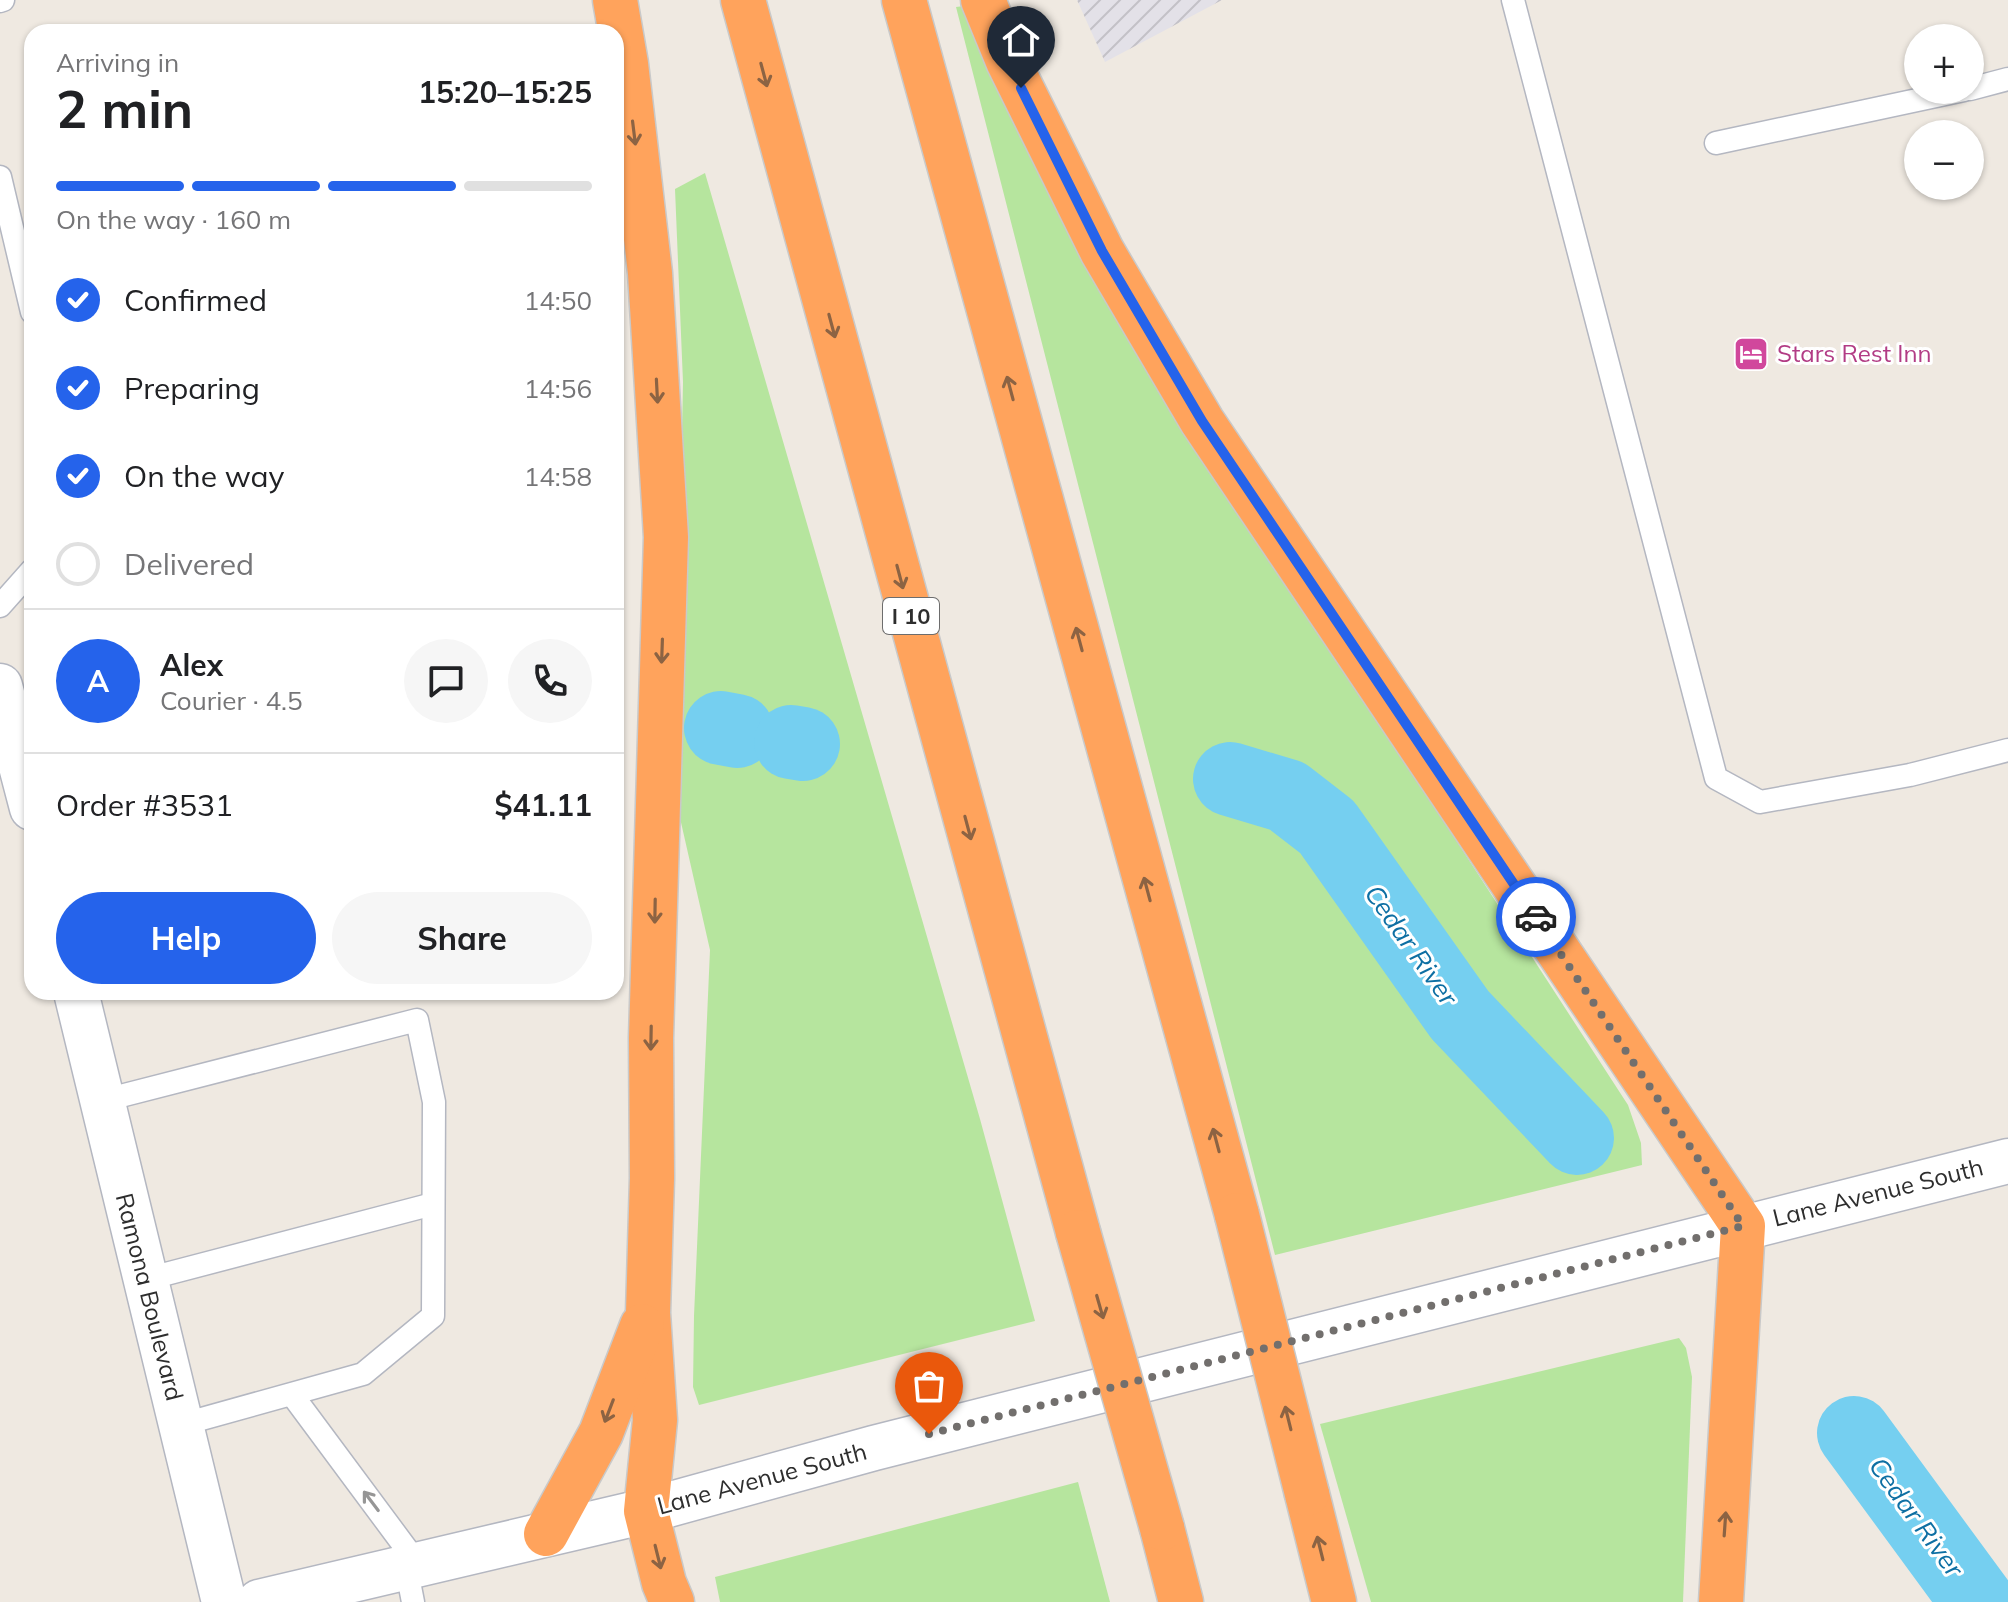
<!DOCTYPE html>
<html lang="en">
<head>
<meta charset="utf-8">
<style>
  body { margin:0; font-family:Mulish,sans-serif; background:#f6f6f6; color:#202124; height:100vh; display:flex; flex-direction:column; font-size:30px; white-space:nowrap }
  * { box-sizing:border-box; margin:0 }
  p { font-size:26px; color:#757577 }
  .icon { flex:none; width:44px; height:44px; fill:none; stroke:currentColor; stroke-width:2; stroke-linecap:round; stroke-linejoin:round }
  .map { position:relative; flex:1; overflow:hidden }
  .details { position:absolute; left:24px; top:24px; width:600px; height:976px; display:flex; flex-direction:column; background:#fff; border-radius:24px; box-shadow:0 2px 6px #0004 }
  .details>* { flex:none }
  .tools { position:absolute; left:1904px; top:24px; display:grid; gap:16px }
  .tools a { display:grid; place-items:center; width:80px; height:80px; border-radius:50%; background:#fff; box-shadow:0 2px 6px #0004; font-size:40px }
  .pin { position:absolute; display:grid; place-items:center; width:68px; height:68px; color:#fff; margin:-82px -34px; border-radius:50% 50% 50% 0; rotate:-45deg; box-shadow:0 0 8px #0007 }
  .pin .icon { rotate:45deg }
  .courier { position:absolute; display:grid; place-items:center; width:80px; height:80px; margin:-40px; border:6px solid #2563eb; border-radius:50%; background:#fff; color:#222; box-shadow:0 2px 10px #0007 }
  .head em { font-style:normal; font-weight:700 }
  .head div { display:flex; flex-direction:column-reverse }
  .head { display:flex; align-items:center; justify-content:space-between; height:136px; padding:0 32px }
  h1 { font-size:52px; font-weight:700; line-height:60px }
  .bar { display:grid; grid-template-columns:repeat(4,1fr); gap:12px 8px; align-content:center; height:96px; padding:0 32px }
  .bar i { height:10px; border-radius:6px; background:#e0e0e0 }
  .bar .current { background:#2563eb }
  .bar p { grid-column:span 4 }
  .line { display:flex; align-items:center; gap:20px; padding:0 32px; border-top:2px solid #e0e0e0 }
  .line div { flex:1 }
  .round { display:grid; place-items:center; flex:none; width:84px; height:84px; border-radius:42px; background:#f6f6f6 }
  ol { padding:0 32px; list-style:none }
  li { display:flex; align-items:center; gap:24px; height:88px }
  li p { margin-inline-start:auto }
  li .icon { padding:8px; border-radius:50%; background:#2563eb; color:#fff; stroke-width:4 }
  li:last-child { color:#757577 }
  li i { width:44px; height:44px; border:4px solid #e0e0e0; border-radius:50% }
  .primary-button { display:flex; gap:16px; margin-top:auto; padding:16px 32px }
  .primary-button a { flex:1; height:92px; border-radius:48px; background:#2563eb; color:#fff; font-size:32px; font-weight:700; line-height:92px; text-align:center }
  .primary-button a+a { background:#f6f6f6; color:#202124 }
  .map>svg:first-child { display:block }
  .industrial { fill:url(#industrial-furrows) }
  .grass { fill:#b6e59e }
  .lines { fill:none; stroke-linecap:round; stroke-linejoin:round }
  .river { stroke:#75cff0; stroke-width:74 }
  .lane-casing { stroke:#b4b7c1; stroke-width:25 }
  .secondary-casing { stroke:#b4b7c1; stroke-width:47 }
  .highway-casing { stroke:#c9c9c9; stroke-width:47 }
  .lane { stroke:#fff; stroke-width:22 }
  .secondary { stroke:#fff; stroke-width:44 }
  .highway { stroke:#ffa35c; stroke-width:44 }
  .highway-bridge-casing { stroke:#c9c9c9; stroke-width:47; stroke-linecap:butt }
  .highway-bridge { stroke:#ffa35c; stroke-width:44 }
  .oneway { stroke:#8c6343 }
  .oneway2 { stroke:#969696 }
  .done { stroke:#726f6d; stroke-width:8; stroke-dasharray:0 14.4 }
  .route { stroke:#2563eb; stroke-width:10 }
  .labels { text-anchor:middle; stroke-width:6; stroke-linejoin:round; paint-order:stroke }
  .shield { fill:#fff; stroke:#6d6d6d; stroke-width:2 }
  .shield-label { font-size:22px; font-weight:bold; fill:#2e2e2e }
  .hotel-label { font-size:24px; fill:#b23c85; stroke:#fff; text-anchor:start }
  .street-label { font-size:24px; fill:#2e2e2e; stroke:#fff }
  .water-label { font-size:26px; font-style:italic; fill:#0d6fa3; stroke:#fff }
</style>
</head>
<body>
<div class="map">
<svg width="2008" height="1602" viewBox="0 0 2008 1602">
  <defs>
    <pattern id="industrial-furrows" width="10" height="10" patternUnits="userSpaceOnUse" patternTransform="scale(2)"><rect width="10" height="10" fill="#e3e1e8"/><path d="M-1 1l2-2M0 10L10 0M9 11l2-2" fill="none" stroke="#c3c1c7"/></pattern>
  </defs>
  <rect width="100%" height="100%" fill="#efe9e1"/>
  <path class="industrial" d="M 1077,0 L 1222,0 L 1105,62 Z"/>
  <g class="grass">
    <path d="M 964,6 L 1152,372 L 1628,1105 L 1641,1143 L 1642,1165 L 1275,1255 L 956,7 Z"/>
    <path d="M 705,173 L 980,1119 L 1035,1321 L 699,1405 L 693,1387 L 694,1316 L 710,950 L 675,796 L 683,382 L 675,189 Z"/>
    <path d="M 1679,1338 L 1686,1348 L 1692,1377 L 1683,1602 L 1371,1602 L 1320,1424 Z"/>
    <path d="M 1078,1482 L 1110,1602 L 720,1602 L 715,1577 Z"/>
  </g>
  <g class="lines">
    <g class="river">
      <path d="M 721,728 L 737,731"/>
      <path d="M 791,742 L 803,744"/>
      <path d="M 1230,779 L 1287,796 L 1327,827 L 1460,1015 L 1577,1138"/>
      <path d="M 1854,1433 L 1978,1602"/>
    </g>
    <g class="lane-casing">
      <g id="lane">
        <path d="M 1513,0 L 1716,778 L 1760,802 L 1910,775 L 2008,750"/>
        <path d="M 0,1 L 3,0"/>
        <path d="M 1970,89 L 2008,79"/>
        <path d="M 1716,143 L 1964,90"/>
        <path d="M 0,177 L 32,312"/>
        <path d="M 0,606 L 32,570"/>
        <path d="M 101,1101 L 417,1020 L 434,1102 L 433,1316 L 363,1374 L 180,1425"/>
        <path d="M 143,1280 L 433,1204"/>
        <path d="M 293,1396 L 417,1563"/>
        <path d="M 406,1566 L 413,1602"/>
      </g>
    </g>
    <g class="secondary-casing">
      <g id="secondary">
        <path d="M 0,686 L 32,808"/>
        <path d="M 76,992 L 224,1602"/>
        <path d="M 259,1602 L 646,1511 L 874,1448 L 2008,1161"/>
      </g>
    </g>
    <g class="highway-casing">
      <g id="highway">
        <path d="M 615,0 L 626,64 L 650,273 L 666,537 L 651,1038 L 652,1178 L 648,1313 L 655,1420 L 646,1511 L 664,1583 L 672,1602"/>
        <path d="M 743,0 L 1078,1232"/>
        <path d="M 904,0 L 1237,1215"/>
        <path d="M 983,0 L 1008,61 L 1102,251 L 1202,421 L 1743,1226 L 1721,1602"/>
        <path d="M 1307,1494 L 1334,1602"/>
        <path d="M 1162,1528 L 1181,1602"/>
        <path d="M 546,1534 L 601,1433 L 642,1326"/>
      </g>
    </g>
    <use href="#lane" class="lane"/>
    <use href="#secondary" class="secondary"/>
    <use href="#highway" class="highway"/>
    <g class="highway-bridge-casing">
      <g id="highway-bridge">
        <path d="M 1237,1215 L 1307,1494"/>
        <path d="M 1078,1232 L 1162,1528"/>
      </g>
    </g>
    <use href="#highway-bridge" class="highway-bridge"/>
  </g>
  <defs><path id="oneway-shaft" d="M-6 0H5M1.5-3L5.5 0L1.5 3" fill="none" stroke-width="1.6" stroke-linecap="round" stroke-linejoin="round" transform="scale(2)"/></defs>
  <g class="oneway">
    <use href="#oneway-shaft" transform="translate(764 75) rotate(75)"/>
    <use href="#oneway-shaft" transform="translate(634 133) rotate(83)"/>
    <use href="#oneway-shaft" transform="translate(832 326) rotate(75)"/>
    <use href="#oneway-shaft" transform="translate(1010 388) rotate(-105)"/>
    <use href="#oneway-shaft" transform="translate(657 391) rotate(87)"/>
    <use href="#oneway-shaft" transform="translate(900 577) rotate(75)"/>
    <use href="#oneway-shaft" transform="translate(1079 639) rotate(-105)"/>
    <use href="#oneway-shaft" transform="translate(662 651) rotate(92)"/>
    <use href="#oneway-shaft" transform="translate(968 828) rotate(75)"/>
    <use href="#oneway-shaft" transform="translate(1147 889) rotate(-105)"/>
    <use href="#oneway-shaft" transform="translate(655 911) rotate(91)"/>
    <use href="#oneway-shaft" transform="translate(651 1038) rotate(91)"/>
    <use href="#oneway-shaft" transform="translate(1216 1140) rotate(-105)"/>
    <use href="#oneway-shaft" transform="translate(1100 1307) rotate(74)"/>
    <use href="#oneway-shaft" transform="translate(609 1411) rotate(111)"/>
    <use href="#oneway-shaft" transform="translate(1288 1418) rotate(-104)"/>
    <use href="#oneway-shaft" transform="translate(1725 1524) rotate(-86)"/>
    <use href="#oneway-shaft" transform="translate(1320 1548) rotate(-104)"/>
    <use href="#oneway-shaft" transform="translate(658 1557) rotate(76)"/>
  </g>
  <use class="oneway2" href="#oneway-shaft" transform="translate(371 1501) rotate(-127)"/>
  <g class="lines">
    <path class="done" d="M 929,1434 L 1743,1226 L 1536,917"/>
    <path class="route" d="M 1021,88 L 1102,251 L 1202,421 L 1536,917"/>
  </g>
  <defs>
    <g id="hotel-square" transform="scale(1.8)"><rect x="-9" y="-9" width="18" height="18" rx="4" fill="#d1479c" stroke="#fff"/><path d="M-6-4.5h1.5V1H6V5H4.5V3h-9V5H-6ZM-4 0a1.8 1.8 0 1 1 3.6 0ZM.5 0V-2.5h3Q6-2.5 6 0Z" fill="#fff"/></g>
  </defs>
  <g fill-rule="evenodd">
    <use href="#hotel-square" x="1751" y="354"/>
  </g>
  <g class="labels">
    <rect class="shield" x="883" y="598" width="56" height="36" rx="6"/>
    <g class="shield-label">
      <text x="911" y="624">I 10</text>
    </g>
    <g class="hotel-label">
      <text x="1777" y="362">Stars Rest Inn</text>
    </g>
    <g class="street-label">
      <text transform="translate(1878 1193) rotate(-14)" y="8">Lane Avenue South</text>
      <text transform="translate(149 1297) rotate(76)" y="8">Ramona Boulevard</text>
      <text transform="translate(762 1479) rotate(-15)" y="8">Lane Avenue South</text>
    </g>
    <g class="water-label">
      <text transform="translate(1411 945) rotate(55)" y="9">Cedar River</text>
      <text transform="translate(1916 1517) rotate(54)" y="9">Cedar River</text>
    </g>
  </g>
</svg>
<div class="tools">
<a>+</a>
<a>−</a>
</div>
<div class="pin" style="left:929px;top:1434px;background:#ea580c"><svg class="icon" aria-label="bag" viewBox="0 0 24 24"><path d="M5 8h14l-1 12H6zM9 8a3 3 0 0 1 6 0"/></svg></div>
<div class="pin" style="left:1021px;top:88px;background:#1f2937"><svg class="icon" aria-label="home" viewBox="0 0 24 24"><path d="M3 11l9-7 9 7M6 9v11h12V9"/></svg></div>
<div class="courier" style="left:1536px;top:917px"><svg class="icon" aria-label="car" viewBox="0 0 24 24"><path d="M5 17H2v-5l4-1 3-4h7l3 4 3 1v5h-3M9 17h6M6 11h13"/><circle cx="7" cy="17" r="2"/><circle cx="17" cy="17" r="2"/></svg></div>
<section class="details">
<div class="head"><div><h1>2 min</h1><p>Arriving in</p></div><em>15:20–15:25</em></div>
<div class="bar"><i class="current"></i><i class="current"></i><i class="current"></i><i></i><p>On the way · 160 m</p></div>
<ol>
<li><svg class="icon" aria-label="check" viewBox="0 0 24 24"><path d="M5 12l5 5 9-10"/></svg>Confirmed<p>14:50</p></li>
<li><svg class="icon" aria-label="check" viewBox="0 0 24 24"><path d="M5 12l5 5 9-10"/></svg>Preparing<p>14:56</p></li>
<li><svg class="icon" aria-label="check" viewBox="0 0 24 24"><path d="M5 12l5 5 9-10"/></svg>On the way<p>14:58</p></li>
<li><i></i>Delivered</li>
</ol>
<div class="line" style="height:144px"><b class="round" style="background:#2563eb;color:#fff">A</b><div><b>Alex</b><p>Courier · 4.5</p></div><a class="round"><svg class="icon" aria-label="chat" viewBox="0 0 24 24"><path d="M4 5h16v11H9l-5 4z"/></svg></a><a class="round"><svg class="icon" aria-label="phone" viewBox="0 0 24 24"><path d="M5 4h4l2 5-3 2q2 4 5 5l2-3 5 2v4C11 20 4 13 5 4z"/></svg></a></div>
<div class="line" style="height:104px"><div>Order #3531</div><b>$41.11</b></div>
<div class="primary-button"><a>Help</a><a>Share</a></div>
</section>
</div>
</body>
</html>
